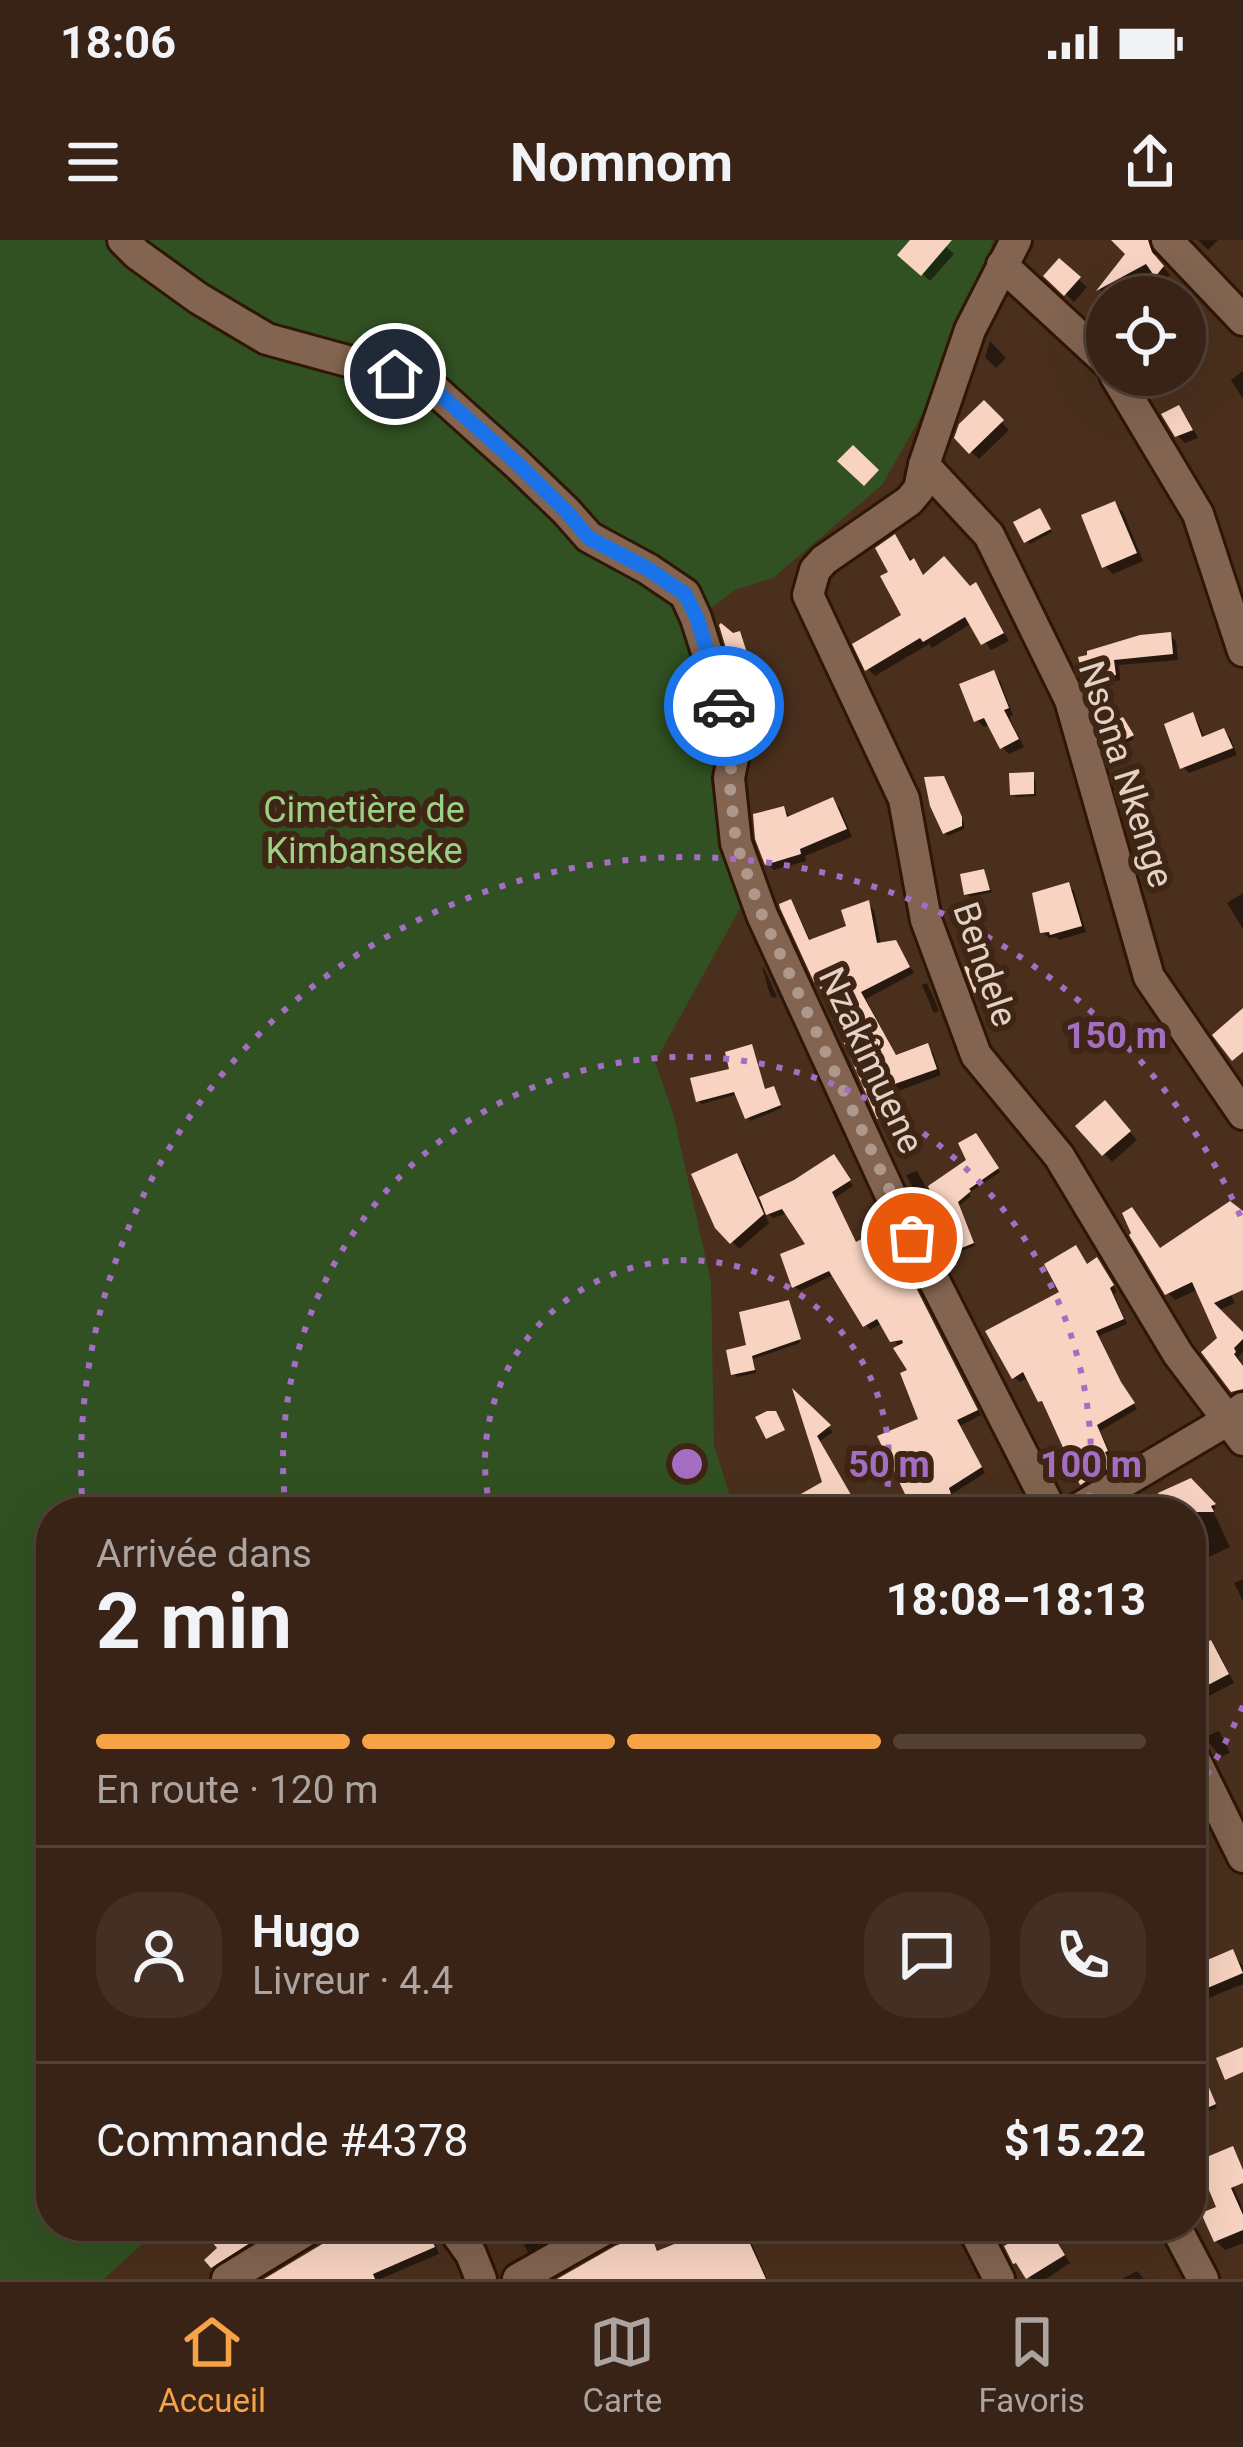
<!DOCTYPE html>
<html lang="fr">
<head>
<meta charset="utf-8">
<style>
  body { margin:0; font-family:Roboto,sans-serif; background:#432f23; color:#f1f3f6; height:100vh; display:flex; flex-direction:column; font-size:45px; white-space:nowrap }
  * { box-sizing:border-box; margin:0 }
  p { font-size:39px; color:#aba4a1 }
  .icon { flex:none; width:66px; height:66px; fill:none; stroke:currentColor; stroke-width:2; stroke-linecap:round; stroke-linejoin:round }
  .map { position:relative; flex:1; overflow:hidden }
  .side { position:absolute; left:36px; top:1257px; width:1170px; height:744px; display:flex; flex-direction:column; background:#382316; border-radius:48px; box-shadow:0 12px 48px #0002,0 0 0 3px #524035 }
  .side>* { flex:none }
  .tools { position:absolute; left:1086px; top:36px; display:grid; gap:24px }
  .tools a { display:grid; place-items:center; width:120px; height:120px; border-radius:50%; background:#382316; box-shadow:0 12px 48px #0002,0 0 0 3px #524035; font-size:60px }
  .pin { position:absolute; display:grid; place-items:center; width:102px; height:102px; color:#fff; margin:-51px; border:6px solid #fff; border-radius:50%; box-shadow:0 3px 12px #0007 }
  .courier { position:absolute; display:grid; place-items:center; width:120px; height:120px; margin:-60px; border:9px solid #1a73e8; border-radius:50%; background:#fff; color:#222; box-shadow:0 3px 15px #0007 }
  .overview em { font-style:normal; font-weight:700 }
  .overview div { display:flex; flex-direction:column-reverse }
  .overview { display:flex; align-items:center; justify-content:space-between; height:204px; padding:0 60px }
  h1 { font-size:78px; font-weight:700; line-height:90px }
  .bar { display:grid; grid-template-columns:repeat(4,1fr); gap:18px 12px; align-content:center; height:144px; padding:0 60px }
  .bar i { height:15px; border-radius:9px; background:#524035 }
  .bar .active { background:#f6a247 }
  .bar p { grid-column:span 4 }
  .line { display:flex; align-items:center; gap:30px; padding:0 60px; border-top:3px solid #524035 }
  .line div { flex:1 }
  .round { display:grid; place-items:center; flex:none; width:126px; height:126px; border-radius:48px; background:#432f23 }
  .status { display:flex; justify-content:space-between; align-items:center; height:84px; padding:0 60px; background:#382316; direction:ltr }
  .status svg { height:33px; fill:currentColor }
  header { display:flex; justify-content:space-between; align-items:center; height:156px; padding:0 60px; background:#382316; font-size:54px; font-weight:700 }
  .tabs { display:flex; justify-content:space-around; align-items:center; height:168px; border-top:3px solid #524035; background:#382316; font-size:33px; color:#aba4a1 }
  .tabs a { display:grid; justify-items:center; gap:6px }
  .tabs .active { color:#f6a247 }
  .map>svg:first-child { display:block }
  .green { fill:#315122 }
  .shadow { fill:#0007 }
  .building { fill:#f8d3c1 }
  .lines { fill:none; stroke-linecap:round; stroke-linejoin:round }
  .minor-casing { stroke:#2f1605; stroke-width:36 }
  .minor { stroke:#826450; stroke-width:30 }
  .done { stroke:#ad988b; stroke-width:12; stroke-dasharray:0 21.6 }
  .route { stroke:#1a73e8; stroke-width:15 }
  .ring { fill:none; stroke:#a46ec2; stroke-width:6; stroke-dasharray:6 12 }
  .labels { text-anchor:middle; stroke-width:12; stroke-linejoin:round; paint-order:stroke }
  .street-label { font-size:36px; fill:#e2d1c6; stroke:#3f2513 }
  .park-label { font-size:36px; fill:#9cd086; stroke:#3f2513 }
  .centre { fill:#a46ec2; stroke:#3f2513; stroke-width:6 }
  .ring-label { font-size:36px; text-anchor:middle; font-weight:bold; fill:#a46ec2; stroke:#3f2513; stroke-width:12; stroke-linejoin:round; paint-order:stroke }
</style>
</head>
<body>
<div class="status"><b>18:06</b><svg viewBox="0 0 49 12"><path d="M0 12V9h3v3zM5 12V6h3v6zM10 12V3h3v9zM15 12V0h3v12zM26 1h20v11H26zM47 4h2v5h-2z"/></svg></div>
<header><svg class="icon" aria-label="menu" viewBox="0 0 24 24"><path d="M4 6h16M4 12h16M4 18h16"/></svg>Nomnom<svg class="icon" aria-label="share" viewBox="0 0 24 24"><path d="M12 15V3M7 8l5-5 5 5M5 13v7h14v-7"/></svg></header>
<div class="map">
<svg width="1243" height="2039" viewBox="0 0 1243 2039">
  <rect width="100%" height="100%" fill="#4a2f1d"/>
  <path class="green" d="M 0,0 L 993,0 L 970,90 L 882,245 L 773,338 L 735,350 L 697,379 L 725,454 L 728,582 L 742,665 L 655,822 L 673,873 L 711,1042 L 714,1205 L 735,1272 L 51,1272 L 51,1986 L 162,1986 L 104,2039 L 0,2039 Z"/>
  <g class="shadow">
    <path d="M 914,0 L 939,0 L 954,14 L 930,41 L 902,15 Z"/>
    <path d="M 1139,0 L 1157,0 L 1155,16 L 1170,35 L 1164,42 L 1154,31 L 1106,57 L 1100,50 Z"/>
    <path d="M 1198,0 L 1218,0 L 1208,10 Z"/>
    <path d="M 1059,22 L 1087,47 L 1074,62 L 1047,36 Z"/>
    <path d="M 990,101 L 1006,118 L 996,128 L 985,117 Z"/>
    <path d="M 1243,131 L 1243,159 L 1231,140 Z"/>
    <path d="M 984,164 L 1009,190 L 979,219 L 957,198 Z"/>
    <path d="M 1178,168 L 1186,176 L 1198,198 L 1185,203 L 1177,195 Z"/>
    <path d="M 1115,265 L 1123,272 L 1143,321 L 1113,334 L 1105,326 Z"/>
    <path d="M 1042,274 L 1052,292 L 1030,304 L 1027,301 Z"/>
    <path d="M 895,298 L 925,337 L 970,349 L 975,346 L 982,353 L 1009,401 L 991,410 L 972,383 L 932,408 L 929,404 L 875,436 L 868,429 L 905,376 L 892,333 Z"/>
    <path d="M 1170,395 L 1176,401 L 1178,420 L 1119,425 L 1120,440 L 1093,446 L 1087,439 L 1082,419 Z"/>
    <path d="M 993,434 L 1000,441 L 1013,475 L 1009,477 L 1024,507 L 1009,514 L 1002,507 L 991,484 L 984,487 L 977,480 Z"/>
    <path d="M 1192,475 L 1198,482 L 1205,499 L 1224,491 L 1230,497 L 1237,515 L 1189,533 L 1183,527 Z"/>
    <path d="M 1126,483 L 1134,499 L 1114,509 L 1111,506 Z"/>
    <path d="M 1032,535 L 1035,538 L 1036,556 L 1016,557 L 1013,554 Z"/>
    <path d="M 946,542 L 964,583 L 964,589 L 948,596 L 945,593 Z"/>
    <path d="M 833,561 L 840,568 L 852,597 L 805,616 L 806,621 L 774,630 L 767,623 L 783,569 L 792,578 Z"/>
    <path d="M 983,632 L 992,652 L 970,657 L 967,654 Z"/>
    <path d="M 1068,645 L 1074,651 L 1086,692 L 1059,700 L 1056,697 L 1049,698 L 1043,692 Z"/>
    <path d="M 1243,653 L 1243,689 L 1227,663 Z"/>
    <path d="M 790,662 L 796,669 L 811,702 L 849,687 L 868,664 L 874,670 L 881,705 L 895,704 L 914,733 L 866,759 L 897,818 L 927,807 L 933,813 L 941,835 L 893,853 L 895,858 L 886,862 L 895,881 L 886,884 L 880,877 Z"/>
    <path d="M 989,719 L 1000,747 L 980,755 L 977,752 Z"/>
    <path d="M 762,727 L 765,730 L 777,757 L 773,758 L 770,755 Z"/>
    <path d="M 927,743 L 939,771 L 934,773 L 922,745 Z"/>
    <path d="M 751,807 L 766,852 L 776,852 L 782,868 L 750,881 L 738,854 L 702,864 L 698,861 L 733,831 Z"/>
    <path d="M 1112,872 L 1137,900 L 1112,922 L 1080,886 Z"/>
    <path d="M 978,900 L 1000,932 L 969,953 L 971,956 L 959,966 L 975,1006 L 959,1012 L 933,951 L 919,958 L 906,935 L 917,931 L 928,951 L 970,920 Z"/>
    <path d="M 736,917 L 744,924 L 759,960 L 839,923 L 853,946 L 835,958 L 857,1005 L 905,1026 L 981,1175 L 960,1186 L 985,1233 L 952,1254 L 954,1259 L 930,1272 L 877,1272 L 908,1255 L 922,1180 L 911,1132 L 900,1108 L 882,1083 L 870,1090 L 833,1035 L 800,1051 L 795,1047 L 810,1006 L 788,973 L 773,978 L 763,969 L 769,983 L 739,1009 L 718,986 Z"/>
    <path d="M 1243,975 L 1243,1037 L 1227,1047 L 1235,1063 L 1217,1071 L 1243,1096 L 1243,1112 L 1238,1117 L 1241,1120 L 1238,1123 L 1243,1129 L 1241,1158 L 1234,1150 L 1221,1099 L 1199,1049 L 1175,1060 L 1168,1053 L 1161,1011 Z"/>
    <path d="M 1102,1026 L 1117,1052 L 1114,1054 L 1127,1084 L 1099,1096 L 1125,1151 L 1137,1169 L 1100,1191 L 1112,1216 L 1108,1218 L 1115,1233 L 1088,1248 L 1083,1243 L 1046,1166 L 1029,1137 L 1020,1142 L 1014,1137 L 1063,1054 L 1088,1027 Z"/>
    <path d="M 787,1064 L 800,1103 L 753,1119 L 756,1133 L 737,1137 L 734,1133 L 750,1107 Z"/>
    <path d="M 798,1158 L 833,1192 L 820,1201 L 860,1272 L 798,1272 L 825,1243 Z"/>
    <path d="M 1191,1242 L 1216,1268 L 1212,1269 L 1230,1307 L 1205,1319 L 1191,1292 L 1191,1272 L 1169,1272 Z"/>
    <path d="M 1243,1339 L 1243,1361 L 1234,1343 Z"/>
    <path d="M 1210,1404 L 1218,1411 L 1234,1443 L 1197,1462 L 1191,1456 L 1191,1414 Z"/>
    <path d="M 1219,1491 L 1230,1513 L 1220,1517 L 1205,1497 Z"/>
    <path d="M 1233,1713 L 1243,1727 L 1243,1744 L 1191,1765 L 1191,1731 Z"/>
    <path d="M 1207,1843 L 1217,1868 L 1198,1875 L 1191,1863 L 1191,1845 Z"/>
    <path d="M 1224,1924 L 1243,1970 L 1243,2003 L 1225,2010 L 1217,2002 L 1205,1975 L 1220,1968 Z"/>
    <path d="M 203,1986 L 291,1986 L 224,2027 L 213,2016 L 221,2008 Z"/>
    <path d="M 336,1986 L 439,1986 L 439,2002 L 435,2004 L 439,2014 L 380,2039 L 270,2039 L 327,2004 Z"/>
    <path d="M 486,1986 L 514,1986 L 494,1996 Z"/>
    <path d="M 516,1986 L 565,1986 L 547,1998 L 552,2006 L 533,2017 L 527,2011 Z"/>
    <path d="M 704,1986 L 780,1986 L 751,2002 L 767,2039 L 563,2039 L 649,1996 L 660,2013 L 708,1994 Z"/>
    <path d="M 1052,1995 L 1070,2023 L 1046,2039 L 1031,2039 L 1024,2030 Z"/>
    <path d="M 1137,2031 L 1144,2039 L 1122,2039 Z"/>
  </g>
  <g class="building">
    <path d="M 910,0 L 952,0 L 921,36 L 897,15 Z"/>
    <path d="M 1111,0 L 1148,0 L 1152,12 L 1164,26 L 1155,37 L 1146,24 L 1096,51 L 1125,14 Z"/>
    <path d="M 1059,18 L 1081,37 L 1064,56 L 1043,36 Z"/>
    <path d="M 984,160 L 1004,180 L 969,214 L 954,198 L 959,184 Z"/>
    <path d="M 1179,165 L 1193,190 L 1175,197 L 1161,174 Z"/>
    <path d="M 853,205 L 879,230 L 864,246 L 837,221 Z"/>
    <path d="M 1115,261 L 1137,313 L 1102,328 L 1081,275 Z"/>
    <path d="M 1040,268 L 1051,289 L 1024,303 L 1013,282 Z"/>
    <path d="M 895,294 L 910,321 L 914,318 L 923,335 L 944,316 L 970,346 L 976,342 L 1004,393 L 981,405 L 965,377 L 923,402 L 920,398 L 865,431 L 852,404 L 901,375 L 880,336 L 888,332 L 875,308 Z"/>
    <path d="M 721,383 L 733,393 L 740,391 L 749,419 L 731,425 L 719,385 Z"/>
    <path d="M 1171,392 L 1173,414 L 1114,420 L 1116,435 L 1084,441 L 1078,417 L 1087,415 L 1087,411 L 1140,395 Z"/>
    <path d="M 994,430 L 1009,468 L 1004,470 L 1019,499 L 1000,509 L 984,478 L 974,482 L 959,444 Z"/>
    <path d="M 1193,472 L 1202,497 L 1224,488 L 1233,508 L 1180,529 L 1164,484 Z"/>
    <path d="M 1123,477 L 1134,495 L 1109,508 L 1099,489 Z"/>
    <path d="M 1034,532 L 1034,554 L 1010,555 L 1009,533 Z"/>
    <path d="M 944,536 L 962,577 L 962,586 L 943,594 L 930,566 L 924,537 Z"/>
    <path d="M 833,557 L 847,589 L 800,609 L 801,614 L 765,625 L 755,599 L 753,574 L 784,566 L 787,577 Z"/>
    <path d="M 984,629 L 990,650 L 964,655 L 960,634 Z"/>
    <path d="M 1069,642 L 1082,686 L 1050,695 L 1049,692 L 1040,693 L 1032,653 Z"/>
    <path d="M 791,659 L 809,700 L 846,686 L 841,670 L 869,660 L 877,703 L 896,700 L 910,727 L 861,752 L 896,815 L 928,803 L 937,829 L 889,846 L 891,851 L 882,856 L 891,875 L 877,879 L 817,741 L 814,742 L 780,668 L 779,664 Z"/>
    <path d="M 990,716 L 999,744 L 974,753 L 964,727 Z"/>
    <path d="M 1243,768 L 1243,812 L 1232,821 L 1212,795 Z"/>
    <path d="M 752,804 L 765,849 L 774,846 L 781,865 L 745,879 L 734,852 L 696,862 L 690,838 L 729,829 L 725,812 Z"/>
    <path d="M 1105,860 L 1131,891 L 1102,916 L 1075,886 Z"/>
    <path d="M 976,893 L 999,928 L 969,949 L 971,951 L 958,962 L 974,1003 L 954,1011 L 928,946 L 966,920 L 958,903 Z"/>
    <path d="M 737,913 L 764,974 L 730,1004 L 715,988 L 691,934 Z"/>
    <path d="M 834,914 L 851,940 L 832,952 L 856,1002 L 882,988 L 901,1018 L 978,1170 L 957,1180 L 982,1227 L 949,1248 L 951,1254 L 926,1265 L 930,1272 L 870,1272 L 905,1254 L 877,1196 L 918,1179 L 900,1133 L 907,1130 L 893,1108 L 903,1103 L 902,1100 L 890,1102 L 877,1079 L 863,1087 L 829,1031 L 792,1048 L 780,1014 L 805,1004 L 782,969 L 766,975 L 759,957 L 794,940 Z"/>
    <path d="M 1230,961 L 1243,971 L 1243,1050 L 1214,1063 L 1243,1092 L 1243,1099 L 1234,1108 L 1236,1112 L 1234,1114 L 1243,1126 L 1243,1149 L 1231,1152 L 1201,1112 L 1217,1098 L 1192,1042 L 1165,1055 L 1129,995 L 1131,993 L 1122,973 L 1132,967 L 1160,1008 Z"/>
    <path d="M 1076,1005 L 1087,1024 L 1097,1017 L 1114,1045 L 1110,1048 L 1124,1079 L 1096,1091 L 1121,1142 L 1135,1163 L 1097,1185 L 1108,1211 L 1105,1212 L 1111,1227 L 1080,1245 L 1042,1161 L 1038,1162 L 1023,1132 L 1012,1139 L 985,1091 L 1059,1052 L 1044,1024 Z"/>
    <path d="M 789,1060 L 801,1099 L 752,1116 L 755,1130 L 731,1135 L 726,1110 L 746,1105 L 739,1072 Z"/>
    <path d="M 792,1148 L 831,1185 L 817,1196 L 861,1272 L 769,1272 L 822,1242 Z"/>
    <path d="M 767,1171 L 776,1171 L 785,1190 L 766,1199 L 755,1177 Z"/>
    <path d="M 1191,1238 L 1216,1264 L 1211,1266 L 1214,1272 L 1166,1272 L 1158,1253 Z"/>
    <path d="M 1211,1400 L 1229,1434 L 1191,1454 L 1191,1410 Z"/>
    <path d="M 1233,1709 L 1243,1733 L 1191,1755 L 1191,1727 Z"/>
    <path d="M 1191,1805 L 1216,1864 L 1191,1875 Z"/>
    <path d="M 1243,1807 L 1243,1832 L 1225,1840 L 1216,1818 Z"/>
    <path d="M 1233,1906 L 1243,1930 L 1243,1943 L 1231,1948 L 1243,1975 L 1243,1990 L 1214,2002 L 1201,1973 L 1216,1967 L 1197,1921 Z"/>
    <path d="M 199,1986 L 277,1986 L 211,2028 L 204,2020 L 217,2008 Z"/>
    <path d="M 333,1986 L 426,1986 L 435,2007 L 373,2034 L 375,2039 L 264,2039 L 324,2003 L 330,1996 Z"/>
    <path d="M 701,1986 L 742,1986 L 766,2039 L 557,2039 L 615,2006 L 650,1992 L 657,2011 L 704,1992 Z"/>
    <path d="M 1040,1986 L 1047,1986 L 1065,2015 L 1026,2039 L 1016,2023 L 1013,2024 L 1004,2006 Z"/>
  </g>
  <g class="lines">
    <g class="minor-casing">
      <g id="minor">
        <path d="M 123,0 L 137,14 L 198,58 L 267,99 L 395,134 L 436,151 L 515,222 L 566,271 L 589,297 L 648,329 L 685,354 L 696,378 L 736,503 L 729,538 L 736,603 L 762,675 L 892,958 L 1052,1272"/>
        <path d="M 1016,0 L 970,90 L 924,225 L 919,249 L 909,261 L 824,320 L 815,330 L 808,355 L 904,559 L 926,680 L 976,815 L 1059,916 L 1178,1114 L 1243,1200"/>
        <path d="M 1167,0 L 1243,80"/>
        <path d="M 1002,25 L 1107,122"/>
        <path d="M 1115,135 L 1198,274 L 1243,411"/>
        <path d="M 924,225 L 989,295 L 1070,460 L 1149,737 L 1243,874"/>
        <path d="M 1073,1272 L 1228,1180 L 1243,1168"/>
        <path d="M 1191,1512 L 1243,1617"/>
        <path d="M 451,1986 L 471,2014 L 481,2039"/>
        <path d="M 972,1986 L 999,2039"/>
        <path d="M 1175,1986 L 1203,2039"/>
        <path d="M 227,2039 L 314,1986"/>
        <path d="M 518,2039 L 611,1986"/>
      </g>
    </g>
    <use href="#minor" class="minor"/>
  </g>
  <g class="lines">
    <path class="done" d="M 724,466 L 736,503 L 729,538 L 736,603 L 762,675 L 912,998"/>
    <path class="route" d="M 395,134 L 436,151 L 515,221 L 566,271 L 589,298 L 648,329 L 685,354 L 697,378 L 724,466"/>
  </g>
  <g class="ring">
    <path d="M491 1271A202 202 0 1 1 883 1271"/>
    <path d="M286 1270A404 404 0 1 1 1088 1270"/>
    <path d="M1243 1466A606 606 0 0 1 1192 1558M83 1272A606 606 0 0 1 1243 982"/>
  </g>
  <g class="labels">
    <g class="street-label">
      <text transform="translate(1127 534) rotate(72)" y="13">Nsona Nkenge</text>
      <text transform="translate(986 724) rotate(71)" y="13">Bendele</text>
      <text transform="translate(872 820) rotate(65)" y="13">Nzakimuene</text>
    </g>
    <g class="park-label">
      <text x="364" y="582">Cimetière de<tspan x="364" dy="41">Kimbanseke</tspan></text>
    </g>
  </g>
  <circle cx="687" cy="1224" r="18" class="centre"/>
  <g class="ring-label">
    <text x="1116" y="808">150 m</text>
    <text x="889" y="1237">50 m</text>
    <text x="1091" y="1237">100 m</text>
  </g>
</svg>
<div class="tools">
<a><svg class="icon" aria-label="locate" viewBox="0 0 24 24"><circle cx="12" cy="12" r="6"/><path d="M12 2v4M12 18v4M2 12h4M18 12h4"/></svg></a>
</div>
<div class="pin" style="left:912px;top:998px;background:#ea580c"><svg class="icon" aria-label="bag" viewBox="0 0 24 24"><path d="M5 8h14l-1 12H6zM9 8a3 3 0 0 1 6 0"/></svg></div>
<div class="pin" style="left:395px;top:134px;background:#1f2937"><svg class="icon" aria-label="home" viewBox="0 0 24 24"><path d="M3 11l9-7 9 7M6 9v11h12V9"/></svg></div>
<div class="courier" style="left:724px;top:466px"><svg class="icon" aria-label="car" viewBox="0 0 24 24"><path d="M5 17H2v-5l4-1 3-4h7l3 4 3 1v5h-3M9 17h6M6 11h13"/><circle cx="7" cy="17" r="2"/><circle cx="17" cy="17" r="2"/></svg></div>
<section class="side">
<div class="overview"><div><h1>2 min</h1><p>Arrivée dans</p></div><em>18:08–18:13</em></div>
<div class="bar"><i class="active"></i><i class="active"></i><i class="active"></i><i></i><p>En route · 120 m</p></div>
<div class="line" style="height:216px"><a class="round"><svg class="icon" aria-label="person" viewBox="0 0 24 24"><circle cx="12" cy="8" r="4"/><path d="M4 21q1-7 8-7t8 7"/></svg></a><div><b>Hugo</b><p>Livreur · 4.4</p></div><a class="round"><svg class="icon" aria-label="chat" viewBox="0 0 24 24"><path d="M4 5h16v11H9l-5 4z"/></svg></a><a class="round"><svg class="icon" aria-label="phone" viewBox="0 0 24 24"><path d="M5 4h4l2 5-3 2q2 4 5 5l2-3 5 2v4C11 20 4 13 5 4z"/></svg></a></div>
<div class="line" style="height:156px"><div>Commande #4378</div><b>$15.22</b></div>
</section>
</div>
<nav class="tabs">
<a class="active"><svg class="icon" aria-label="home" viewBox="0 0 24 24"><path d="M3 11l9-7 9 7M6 9v11h12V9"/></svg>Accueil</a>
<a><svg class="icon" aria-label="map" viewBox="0 0 24 24"><path d="M3 6l6-2 6 2 6-2v14l-6 2-6-2-6 2zM9 4v14M15 6v14"/></svg>Carte</a>
<a><svg class="icon" aria-label="saved" viewBox="0 0 24 24"><path d="M7 4h10v16l-5-4-5 4z"/></svg>Favoris</a>
</nav>
</body>
</html>
